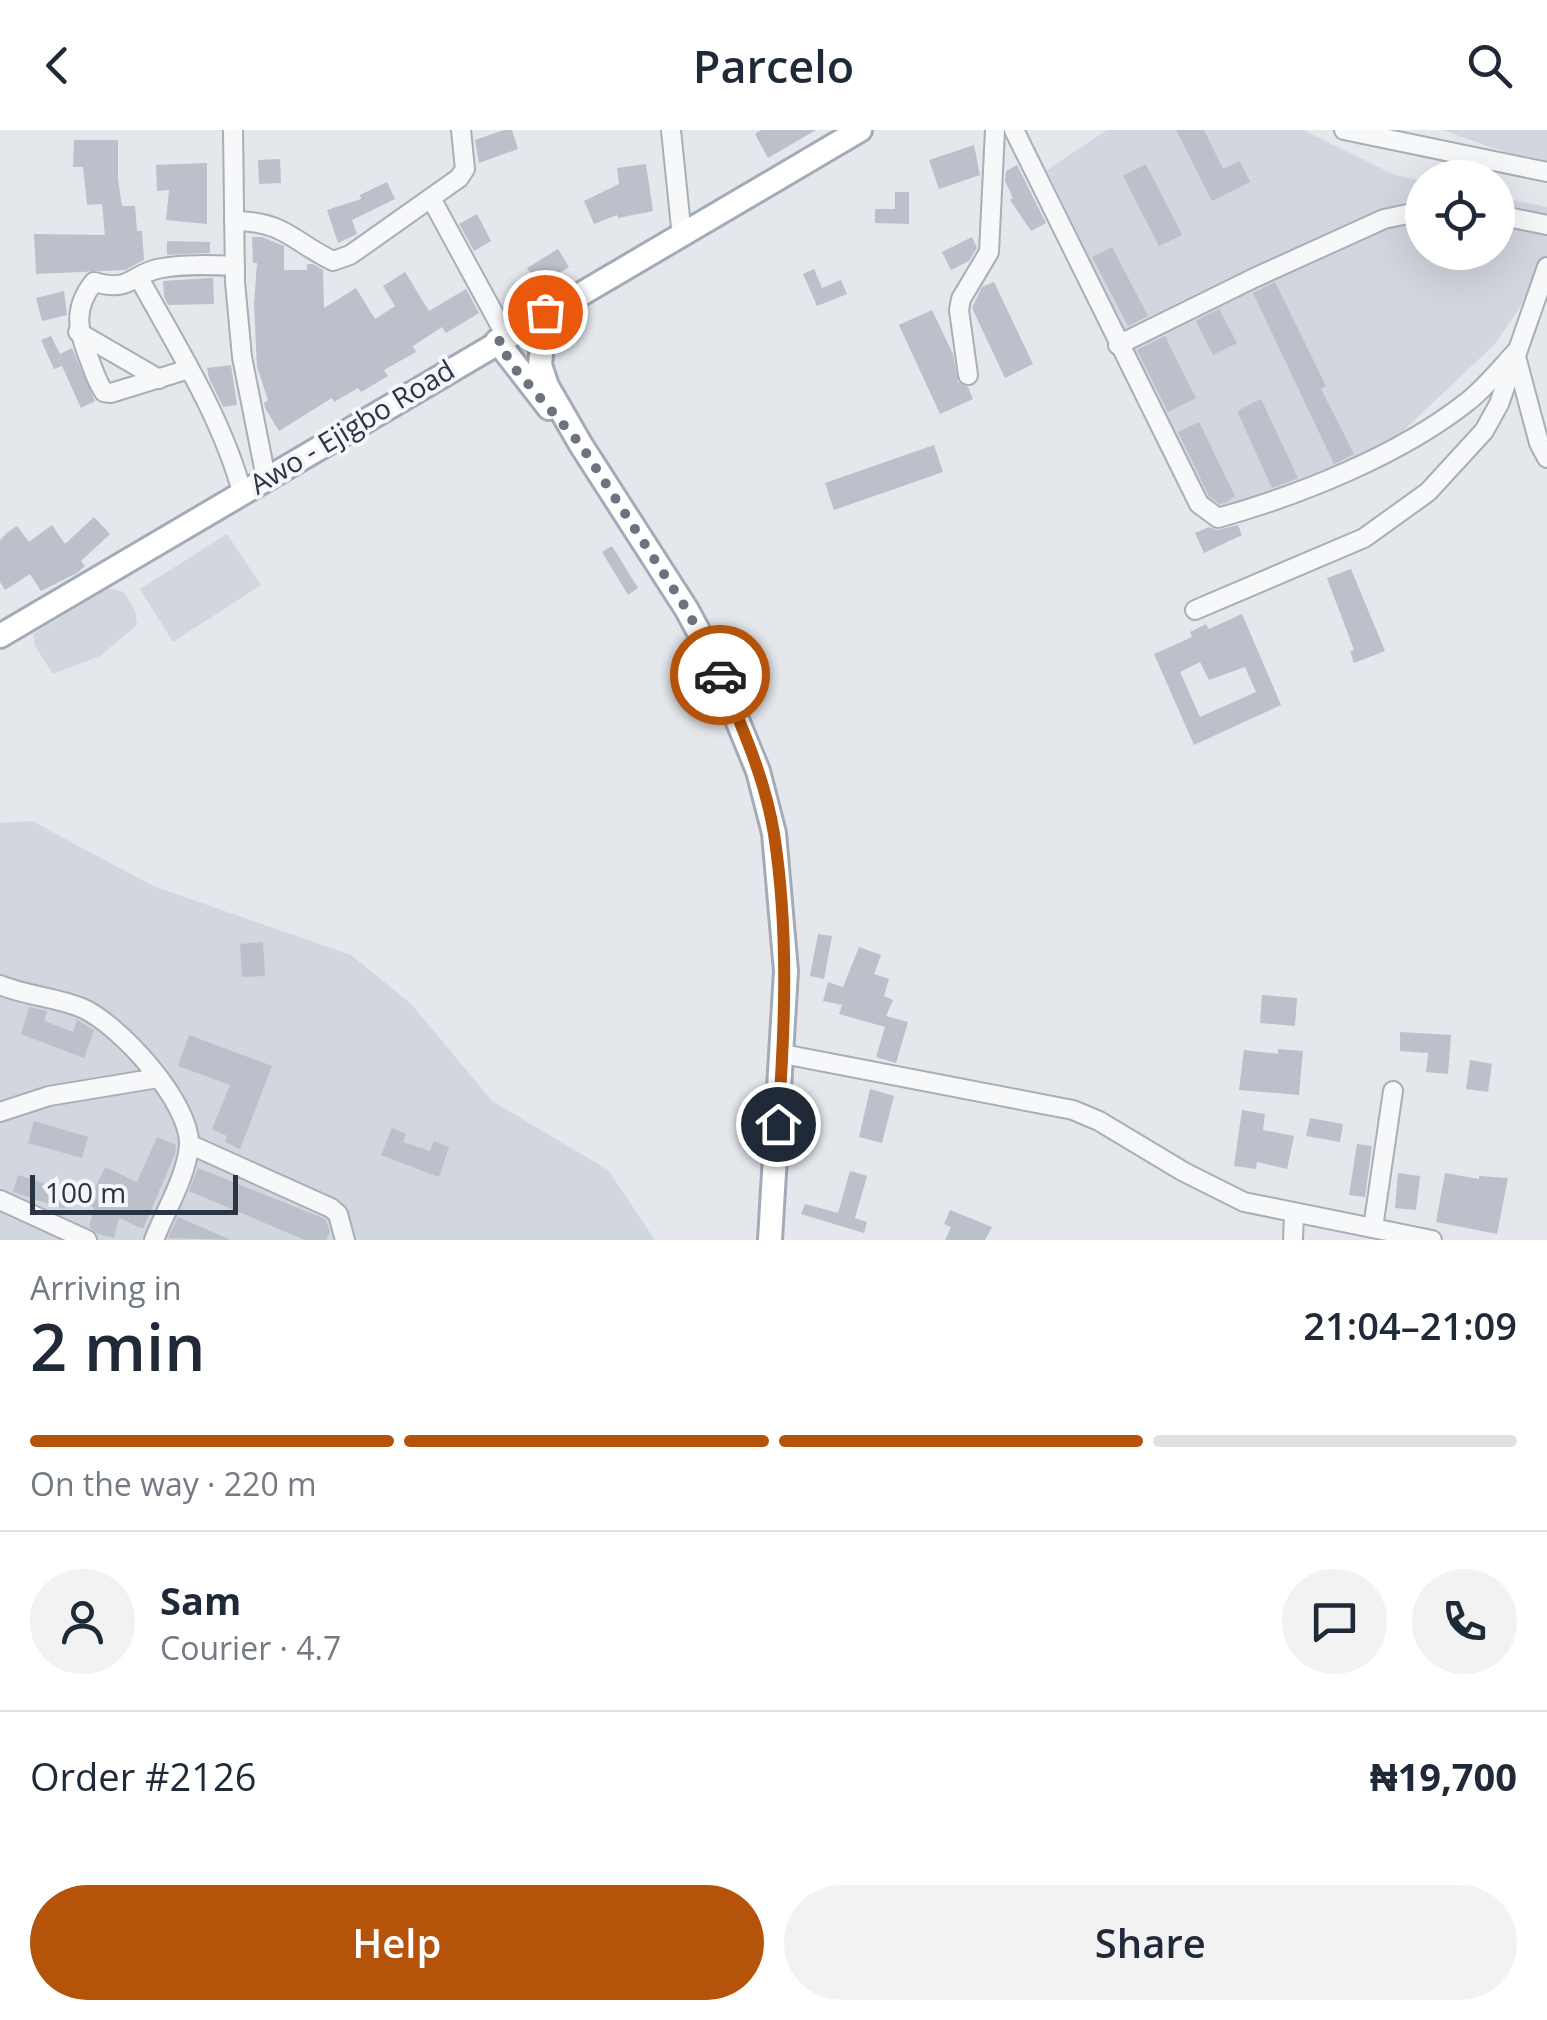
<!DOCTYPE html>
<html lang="en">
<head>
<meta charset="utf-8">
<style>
  body { margin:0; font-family:"Open Sans",sans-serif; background:#f2f2f3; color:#1f2937; height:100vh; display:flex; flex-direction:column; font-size:38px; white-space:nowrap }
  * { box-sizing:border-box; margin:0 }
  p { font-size:32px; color:#747a83 }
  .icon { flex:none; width:55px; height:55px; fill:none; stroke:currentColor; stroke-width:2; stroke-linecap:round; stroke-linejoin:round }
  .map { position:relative; height:1110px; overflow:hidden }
  .panel { display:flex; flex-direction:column; background:#fff; flex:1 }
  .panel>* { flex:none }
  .fabs { position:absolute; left:1405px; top:30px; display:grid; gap:20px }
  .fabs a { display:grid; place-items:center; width:110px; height:110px; border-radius:50%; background:#fff; box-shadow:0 10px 40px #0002; font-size:50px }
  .scale { position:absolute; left:30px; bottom:25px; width:208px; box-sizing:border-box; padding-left:10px; border:5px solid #2b3445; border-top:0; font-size:28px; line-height:35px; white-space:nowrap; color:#2b3445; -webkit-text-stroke:8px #f4f6f9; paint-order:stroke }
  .pin { position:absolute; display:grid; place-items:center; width:85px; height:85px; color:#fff; margin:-42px; border:5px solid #fff; border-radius:50%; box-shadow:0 2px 10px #0007 }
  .courier { position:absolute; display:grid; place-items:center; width:100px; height:100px; margin:-50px; border:8px solid #b45309; border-radius:50%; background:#fff; color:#222; box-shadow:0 2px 12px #0007 }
  .head em { font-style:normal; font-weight:600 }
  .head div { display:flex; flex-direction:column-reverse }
  .head { display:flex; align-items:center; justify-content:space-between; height:170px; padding:0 30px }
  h1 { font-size:65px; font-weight:600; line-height:75px }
  .bar { display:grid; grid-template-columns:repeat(4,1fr); gap:15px 10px; align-content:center; height:120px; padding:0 30px }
  .bar i { height:12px; border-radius:8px; background:#e0e1e3 }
  .bar .selected { background:#b45309 }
  .bar p { grid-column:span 4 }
  .line { display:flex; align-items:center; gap:25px; padding:0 30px; border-top:2px solid #e0e1e3 }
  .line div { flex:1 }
  .round { display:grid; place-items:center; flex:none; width:105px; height:105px; border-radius:52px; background:#f2f2f3 }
  .cta { display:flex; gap:20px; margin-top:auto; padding:20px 30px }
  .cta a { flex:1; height:115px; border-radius:60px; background:#b45309; color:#fff; font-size:40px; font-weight:600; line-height:115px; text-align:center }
  .cta a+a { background:#f2f2f3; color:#1f2937 }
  header { display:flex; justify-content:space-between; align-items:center; height:130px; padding:0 30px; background:#fff; font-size:45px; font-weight:600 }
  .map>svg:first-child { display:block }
  .built { fill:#d2d6de }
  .building { fill:#bbc0ca; fill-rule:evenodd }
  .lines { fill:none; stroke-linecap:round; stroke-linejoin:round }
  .minor-casing { stroke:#a9aeb7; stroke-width:22 }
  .major-casing { stroke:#a3abb8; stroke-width:28 }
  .minor { stroke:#f7f8fa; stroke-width:18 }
  .major { stroke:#fff; stroke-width:22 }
  .done { stroke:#6c737f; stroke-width:10; stroke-dasharray:0 18 }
  .route { stroke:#b45309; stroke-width:12 }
  .labels { text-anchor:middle; stroke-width:8; stroke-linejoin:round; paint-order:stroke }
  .street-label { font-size:28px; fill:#2b3445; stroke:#f4f6f9 }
</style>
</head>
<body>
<header><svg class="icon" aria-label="back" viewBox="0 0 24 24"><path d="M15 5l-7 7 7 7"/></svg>Parcelo<svg class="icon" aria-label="search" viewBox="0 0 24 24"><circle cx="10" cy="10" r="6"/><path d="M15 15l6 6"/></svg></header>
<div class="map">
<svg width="1547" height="1110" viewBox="0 0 1547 1110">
  <rect width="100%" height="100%" fill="#e4e7ec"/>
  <g class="built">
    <path d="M 1107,0 L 1303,0 L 1395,45 L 1422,51 L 1422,122 L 1498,122 L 1498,67 L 1547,77 L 1547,137 L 1495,214 L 1385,318 L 1257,376 L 1214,381 L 1203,373 L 1047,40 Z"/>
    <path d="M 1443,0 L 1547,0 L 1547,35 L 1490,17 Z"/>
    <path d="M 227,404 L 261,455 L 173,512 L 140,459 Z"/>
    <path d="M 109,458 L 124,462 L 135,480 L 137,495 L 100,526 L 53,544 L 35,516 L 33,504 Z"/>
    <path d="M 32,691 L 153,756 L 351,825 L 411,874 L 492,971 L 608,1040 L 655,1110 L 0,1110 L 0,693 Z"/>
  </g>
  <g class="building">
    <path d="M 504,0 L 512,0 L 518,19 L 479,33 L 475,10 Z"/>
    <path d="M 761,0 L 816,0 L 768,28 L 755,4 Z"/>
    <path d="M 1176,0 L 1204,0 L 1223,39 L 1240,31 L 1250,52 L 1212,71 Z"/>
    <path d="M 74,10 L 118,10 L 118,49 L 122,76 L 135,76 L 137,101 L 142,101 L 144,130 L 125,140 L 36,144 L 34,104 L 105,105 L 102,74 L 87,75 L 83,37 L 73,37 Z"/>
    <path d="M 974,15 L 980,45 L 939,59 L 929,30 Z"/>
    <path d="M 280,29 L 281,53 L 259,54 L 258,30 Z"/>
    <path d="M 207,33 L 207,94 L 166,90 L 169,60 L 157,61 L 156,35 Z"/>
    <path d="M 646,34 L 653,81 L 618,88 L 617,85 L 594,94 L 584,71 L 619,54 L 617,38 Z"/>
    <path d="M 1146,34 L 1182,105 L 1159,116 L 1123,46 Z"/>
    <path d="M 1017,35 L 1046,93 L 1031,101 L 1010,70 L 1013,68 L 1005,51 L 1006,41 Z"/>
    <path d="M 387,52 L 395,69 L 352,90 L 357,104 L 338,113 L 327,80 L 361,69 L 360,65 Z"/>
    <path d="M 895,62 L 909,62 L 909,94 L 875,93 L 875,79 L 895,79 Z"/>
    <path d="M 477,84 L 491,111 L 474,121 L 459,94 Z"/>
    <path d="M 252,107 L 262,107 L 284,116 L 284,140 L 307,140 L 307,134 L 313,134 L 323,140 L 324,178 L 356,158 L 375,189 L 395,176 L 383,156 L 405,142 L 429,181 L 466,159 L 479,183 L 446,203 L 442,197 L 413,216 L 416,222 L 384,240 L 388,246 L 361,262 L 358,258 L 334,272 L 332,268 L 279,301 L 265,278 L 264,273 L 268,270 L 257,237 L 254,174 L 257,133 L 253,133 Z"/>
    <path d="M 972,107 L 977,118 L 969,131 L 951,140 L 942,122 Z"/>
    <path d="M 167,111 L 210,112 L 210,123 L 167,125 Z"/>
    <path d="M 1112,117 L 1148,186 L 1128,196 L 1092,127 Z"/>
    <path d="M 558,119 L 569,137 L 539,156 L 527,138 Z"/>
    <path d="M 814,139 L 822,158 L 841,150 L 847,164 L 817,176 L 803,144 Z"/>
    <path d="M 209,148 L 213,148 L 214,174 L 168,175 L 164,166 L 163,151 Z"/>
    <path d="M 994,152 L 1033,234 L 1005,248 L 972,178 L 982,157 Z"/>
    <path d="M 1275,152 L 1326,256 L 1321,259 L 1354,324 L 1334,334 L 1253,163 Z"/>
    <path d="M 64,161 L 67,185 L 42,191 L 36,168 Z"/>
    <path d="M 1219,179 L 1237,213 L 1213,225 L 1196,191 Z"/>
    <path d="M 932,180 L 953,224 L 958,252 L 968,257 L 973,269 L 940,284 L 899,195 Z"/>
    <path d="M 51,206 L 60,224 L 72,218 L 95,271 L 81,278 L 62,236 L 54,239 L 41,210 Z"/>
    <path d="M 1165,206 L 1196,268 L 1168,282 L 1137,220 Z"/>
    <path d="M 231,235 L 237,275 L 223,277 L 209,248 L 207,238 Z"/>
    <path d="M 1261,269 L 1298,348 L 1272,358 L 1237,281 Z"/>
    <path d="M 1199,292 L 1235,366 L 1227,372 L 1220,374 L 1209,366 L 1178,302 Z"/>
    <path d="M 934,315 L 943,342 L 834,380 L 825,353 Z"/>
    <path d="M 94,387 L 110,404 L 81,431 L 85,436 L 77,443 L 41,461 L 30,444 L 5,460 L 0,452 L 0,410 L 8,402 L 17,396 L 29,412 L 52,395 L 65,414 Z"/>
    <path d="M 1238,395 L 1242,405 L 1204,423 L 1195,403 L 1209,397 L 1217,400 Z"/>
    <path d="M 612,416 L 638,458 L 628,465 L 602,422 Z"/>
    <path d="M 1351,439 L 1385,521 L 1354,533 L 1350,521 L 1354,520 L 1327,448 Z"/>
    <path d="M 1242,484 L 1281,575 L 1194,615 L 1154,524 L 1192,507 L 1190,502 L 1206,494 L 1209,499 ZM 1200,532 L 1209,550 L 1245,537 L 1256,562 L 1200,587 L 1180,542 Z"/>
    <path d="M 818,804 L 832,806 L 824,849 L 810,846 Z"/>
    <path d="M 263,812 L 265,846 L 242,847 L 240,814 Z"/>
    <path d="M 859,817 L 881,825 L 874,844 L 889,849 L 884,866 L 893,870 L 886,886 L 908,892 L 896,933 L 876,927 L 885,897 L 839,884 L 842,875 L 823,871 L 828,852 L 843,857 Z"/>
    <path d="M 1262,865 L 1297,868 L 1295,896 L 1260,893 Z"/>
    <path d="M 29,877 L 47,881 L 44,891 L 73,902 L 77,890 L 94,900 L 84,928 L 21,904 Z"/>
    <path d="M 1400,902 L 1451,905 L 1448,944 L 1426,942 L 1428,923 L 1400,921 Z"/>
    <path d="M 189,905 L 272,936 L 240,1019 L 225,1012 L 227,1006 L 212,999 L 230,955 L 178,936 Z"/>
    <path d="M 1278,919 L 1303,921 L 1299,965 L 1239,960 L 1244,920 L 1278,924 Z"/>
    <path d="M 1470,930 L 1492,934 L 1488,962 L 1466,959 Z"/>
    <path d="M 870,959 L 894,966 L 882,1013 L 859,1007 Z"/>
    <path d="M 1242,980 L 1265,984 L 1263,1000 L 1294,1006 L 1287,1039 L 1257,1032 L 1256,1039 L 1234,1036 Z"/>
    <path d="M 1310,988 L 1343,994 L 1340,1012 L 1306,1006 Z"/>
    <path d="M 34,991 L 88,1007 L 82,1028 L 28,1013 Z"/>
    <path d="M 392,998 L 406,1004 L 403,1012 L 430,1021 L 434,1011 L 449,1017 L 439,1047 L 381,1025 Z"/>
    <path d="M 157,1007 L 176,1015 L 175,1024 L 143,1099 L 119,1088 L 114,1108 L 98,1104 L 89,1097 L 94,1078 L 87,1074 L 105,1037 L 137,1052 Z"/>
    <path d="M 1357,1014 L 1372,1016 L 1365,1067 L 1349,1065 Z"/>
    <path d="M 198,1038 L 325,1089 L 330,1101 L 326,1110 L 305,1110 L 189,1061 Z"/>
    <path d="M 850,1041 L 867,1046 L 855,1088 L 867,1092 L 864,1103 L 801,1084 L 805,1074 L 838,1083 Z"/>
    <path d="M 1398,1043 L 1420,1046 L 1416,1080 L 1395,1078 Z"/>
    <path d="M 1445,1043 L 1479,1049 L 1479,1046 L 1508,1048 L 1497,1104 L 1436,1092 Z"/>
    <path d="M 18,1045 L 71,1062 L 65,1079 L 13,1062 Z"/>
    <path d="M 950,1080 L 992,1097 L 985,1110 L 945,1110 L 951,1097 L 944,1094 Z"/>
    <path d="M 178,1087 L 231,1110 L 168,1108 Z"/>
  </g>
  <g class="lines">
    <g class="minor-casing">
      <g id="minor">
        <path d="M 233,0 L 235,152 L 242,227 L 266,348"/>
        <path d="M 671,0 L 682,107"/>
        <path d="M 1014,0 L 1199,374 L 1218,388 C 1300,365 1400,325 1467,272 C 1485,258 1500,239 1515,223"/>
        <path d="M 1344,0 L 1547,42"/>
        <path d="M 432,70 L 506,206"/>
        <path d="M 1498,85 L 1547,95"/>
        <path d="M 234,91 C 284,91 292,111 333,131 L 350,125 L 459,48 L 465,39 L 461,0"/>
        <path d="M 139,148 C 177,217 221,286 242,362"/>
        <path d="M 78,202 L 159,249"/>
        <path d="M 1118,215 L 1254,148 L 1384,89 L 1422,81"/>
        <path d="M 1515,223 L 1539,313 L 1547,328"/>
        <path d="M 189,239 L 111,263 L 104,262 C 97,252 94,242 90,231 C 78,201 72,179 94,152 C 133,163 130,143 162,138 C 185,134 211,135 235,136"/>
        <path d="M 968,245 L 959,180 L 961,169 L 989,122 L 995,0"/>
        <path d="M 1195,480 L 1364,408 L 1428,362 L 1484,301 L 1499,274 L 1547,137"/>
        <path d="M 0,855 C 26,866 56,867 82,878 C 119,894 191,973 189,1015 C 187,1046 165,1081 154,1110"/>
        <path d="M 783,924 L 1073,980 L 1099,991 L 1184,1042 L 1244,1072 L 1432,1110"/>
        <path d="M 0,982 L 49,966 L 158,948"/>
        <path d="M 189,1014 L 331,1078 L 338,1084 L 345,1110"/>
        <path d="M 0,1070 L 87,1110"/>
        <path d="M 1373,1098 L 1393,961"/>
        <path d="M 1293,1110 L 1294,1085"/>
      </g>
    </g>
    <g class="major-casing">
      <g id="major">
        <path d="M 545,183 L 540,235 L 547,256 L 581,315 L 687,480 L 709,521 L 758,641 L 774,703 L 786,841 L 770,1110"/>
        <path d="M 497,211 L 549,278"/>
        <path d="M 0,506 L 860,0"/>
      </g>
    </g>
    <use href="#minor" class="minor"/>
    <use href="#major" class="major"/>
  </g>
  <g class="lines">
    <path class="done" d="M 545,182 L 498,212 L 516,240 L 581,315 L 687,480 L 720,545"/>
    <path class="route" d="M 720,545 C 742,597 765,648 774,704 C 789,801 785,897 778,994"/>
  </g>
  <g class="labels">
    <g class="street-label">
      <text transform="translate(352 297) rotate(-31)" y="10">Awo - Ejigbo Road</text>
    </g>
  </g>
</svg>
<div class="fabs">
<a><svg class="icon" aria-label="locate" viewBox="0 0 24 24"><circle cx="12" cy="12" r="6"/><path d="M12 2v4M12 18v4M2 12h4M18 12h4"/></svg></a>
</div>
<div class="scale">100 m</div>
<div class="pin" style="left:545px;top:182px;background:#ea580c"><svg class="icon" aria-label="bag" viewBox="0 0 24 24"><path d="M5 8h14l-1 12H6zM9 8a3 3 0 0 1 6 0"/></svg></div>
<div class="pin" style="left:778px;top:994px;background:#1f2937"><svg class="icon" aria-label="home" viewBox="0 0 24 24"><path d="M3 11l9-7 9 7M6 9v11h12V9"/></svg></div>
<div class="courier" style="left:720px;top:545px"><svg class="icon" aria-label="car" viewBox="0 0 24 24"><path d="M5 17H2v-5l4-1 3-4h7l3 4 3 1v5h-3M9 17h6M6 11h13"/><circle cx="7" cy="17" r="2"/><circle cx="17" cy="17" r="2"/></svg></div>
</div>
<section class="panel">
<div class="head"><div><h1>2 min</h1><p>Arriving in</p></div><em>21:04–21:09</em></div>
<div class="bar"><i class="selected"></i><i class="selected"></i><i class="selected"></i><i></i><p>On the way · 220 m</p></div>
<div class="line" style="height:180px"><a class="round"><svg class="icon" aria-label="person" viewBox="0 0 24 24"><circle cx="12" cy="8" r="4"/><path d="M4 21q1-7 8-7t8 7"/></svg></a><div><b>Sam</b><p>Courier · 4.7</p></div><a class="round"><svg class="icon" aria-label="chat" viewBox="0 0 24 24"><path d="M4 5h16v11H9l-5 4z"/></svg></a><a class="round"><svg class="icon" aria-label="phone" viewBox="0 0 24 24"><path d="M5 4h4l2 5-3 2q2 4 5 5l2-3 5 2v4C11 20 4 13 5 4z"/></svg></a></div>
<div class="line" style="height:130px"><div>Order #2126</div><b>₦19,700</b></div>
<div class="cta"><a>Help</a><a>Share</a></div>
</section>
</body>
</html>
